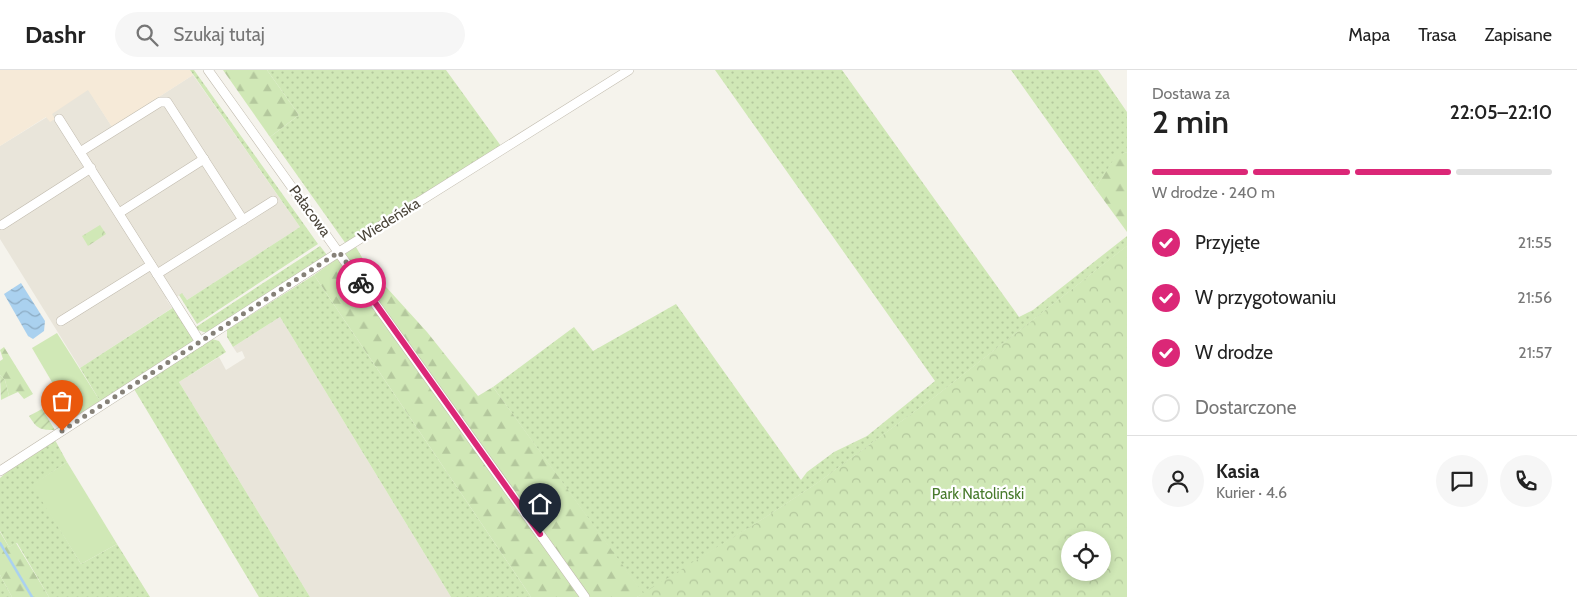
<!DOCTYPE html>
<html lang="pl">
<head>
<meta charset="utf-8">
<style>
  body { margin:0; font-family:Cabin,sans-serif; background:#f6f6f6; color:#222; height:100vh; display:flex; flex-direction:column; font-size:19px; white-space:nowrap }
  * { box-sizing:border-box; margin:0 }
  p { font-size:16px; color:#767676 }
  .icon { flex:none; width:28px; height:28px; fill:none; stroke:currentColor; stroke-width:2; stroke-linecap:round; stroke-linejoin:round }
  .map { position:relative; flex:1; overflow:hidden }
  .panel { display:flex; flex-direction:column; background:#fff; width:450px }
  .panel>* { flex:none }
  .buttons { position:absolute; left:1061px; top:461px; display:grid; gap:10px }
  .buttons a { display:grid; place-items:center; width:50px; height:50px; border-radius:50%; background:#fff; box-shadow:0 2px 8px #0003; font-size:25px }
  .pin { position:absolute; display:grid; place-items:center; width:42px; height:42px; color:#fff; margin:-51px -21px; border-radius:50% 50% 50% 0; rotate:-45deg; box-shadow:0 0 5px #0007 }
  .pin .icon { rotate:45deg }
  .courier { position:absolute; display:grid; place-items:center; width:50px; height:50px; margin:-25px; border:4px solid #db2777; border-radius:50%; background:#fff; color:#222; box-shadow:0 1px 6px #0007 }
  .headline em { font-style:normal; font-weight:600 }
  .headline div { display:flex; flex-direction:column-reverse }
  .headline { display:flex; align-items:center; justify-content:space-between; height:85px; padding:0 25px }
  h1 { font-size:32px; font-weight:600; line-height:38px }
  .bar { display:grid; grid-template-columns:repeat(4,1fr); gap:8px 5px; align-content:center; height:60px; padding:0 25px }
  .bar i { height:6px; border-radius:4px; background:#e0e0e0 }
  .bar .selected { background:#db2777 }
  .bar p { grid-column:span 4 }
  .line { display:flex; align-items:center; gap:12px; padding:0 25px; border-top:1px solid #e0e0e0 }
  .line div { flex:1 }
  .round { display:grid; place-items:center; flex:none; width:52px; height:52px; border-radius:26px; background:#f6f6f6 }
  ol { padding:0 25px; list-style:none }
  li { display:flex; align-items:center; gap:15px; height:55px }
  li p { margin-inline-start:auto }
  li .icon { padding:5px; border-radius:50%; background:#db2777; color:#fff; stroke-width:4 }
  li:last-child { color:#767676 }
  li i { width:28px; height:28px; border:2px solid #e0e0e0; border-radius:50% }
  header { display:flex; align-items:center; gap:30px; box-sizing:border-box; height:70px; padding:0 25px; background:#fff; border-bottom:1px solid #e0e0e0 }
  header strong { font-size:24px }
  nav { display:flex; gap:28px; margin-inline-start:auto; font-size:18px }
  .search { width:350px; height:45px; background:#f6f6f6; display:flex; align-items:center; gap:12px; box-sizing:border-box; padding:0 18px; border-radius:28px; color:#767676; font-size:19px }
  main { display:flex; flex:1; min-height:0 }
  .map>svg:first-child { display:block }
  .residential { fill:#e9e5da }
  .commercial { fill:#f6ead8 }
  .grass { fill:url(#grass-dots) }
  .forest { fill:url(#forest-firs); fill-rule:evenodd }
  .park { fill:url(#park-crowns); fill-rule:evenodd }
  .garden { fill:url(#garden-furrows) }
  .pitch { fill:#d0e8b6 }
  .water { fill:url(#water-waves) }
  .lines { fill:none; stroke-linecap:round; stroke-linejoin:round }
  .stream { stroke:#aad1ef; stroke-width:2.5 }
  .street-casing { stroke:#c1bbae; stroke-width:10 }
  .street { stroke:#fff; stroke-width:9 }
  .done { stroke:#868178; stroke-width:5; stroke-dasharray:0 9 }
  .route { stroke:#db2777; stroke-width:6 }
  .labels { text-anchor:middle; stroke-width:4.5; stroke-linejoin:round; paint-order:stroke }
  .street-label { font-size:15px; fill:#4a4439; stroke:#fff }
  .park-label { font-size:15px; fill:#487b2c; stroke:#fff }
</style>
</head>
<body>
<header>
<strong>Dashr</strong>
<div class="search"><svg class="icon" aria-label="search" viewBox="0 0 24 24"><circle cx="10" cy="10" r="6"/><path d="M15 15l6 6"/></svg>Szukaj tutaj</div>
<nav><a>Mapa</a><a>Trasa</a><a>Zapisane</a></nav>
</header>
<main>
<div class="map">
<svg width="1127" height="527" viewBox="0 0 1127 527">
  <defs>
    <pattern id="grass-dots" width="8" height="8" patternUnits="userSpaceOnUse" patternTransform="scale(1.25)"><rect width="8" height="8" fill="#d0e8b6"/><path d="M2 2h.1M6 6h.1" fill="none" stroke="#b4c89d" stroke-width="1.8" stroke-linecap="round"/></pattern>
    <pattern id="forest-firs" width="22" height="20" patternUnits="userSpaceOnUse" patternTransform="scale(1.25)"><rect width="22" height="20" fill="#d0e8b6"/><path d="M5 1l3.5 6h-7zM16 11l3.5 6h-7z" fill="#b4c89d"/></pattern>
    <pattern id="park-crowns" width="20" height="18" patternUnits="userSpaceOnUse" patternTransform="scale(1.25)"><rect width="20" height="18" fill="#d0e8b6"/><path d="M2 6a3 3 0 1 1 6 0M12 15a3 3 0 1 1 6 0" fill="none" stroke="#b4c89d"/></pattern>
    <pattern id="garden-furrows" width="10" height="10" patternUnits="userSpaceOnUse" patternTransform="scale(1.25)"><rect width="10" height="10" fill="#d0e8b6"/><path d="M-1 1l2-2M0 10L10 0M9 11l2-2" fill="none" stroke="#b4c89d"/></pattern>
    <pattern id="water-waves" width="16" height="10" patternUnits="userSpaceOnUse" patternTransform="scale(1.25)"><rect width="16" height="10" fill="#aad1ef"/><path d="M0 5q4-4 8 0t8 0" fill="none" stroke="#8cabc3"/></pattern>
  </defs>
  <rect width="100%" height="100%" fill="#f5f3ec"/>
  <g class="residential">
    <path d="M 193,5 L 300,157 L 187,230 L 182,223 L 177,227 L 174,224 L 166,229 L 172,238 L 80,298 L 0,169 L 0,76 L 47,47 L 54,49 L 51,44 L 88,19 L 112,57 Z"/>
    <path d="M 280,247 L 451,527 L 310,527 L 179,312 L 219,287 L 226,300 L 245,288 L 242,281 L 237,283 L 233,277 Z"/>
  </g>
  <path class="commercial" d="M 0,0 L 190,0 L 193,5 L 112,57 L 88,20 L 52,44 L 55,49 L 50,52 L 46,47 L 0,76 Z"/>
  <g class="grass">
    <path d="M 190,0 L 194,0 C 235,58 277,116 318,174 L 197,254 L 179,225 L 182,223 L 187,230 L 300,157 Z"/>
    <path d="M 267,0 L 446,0 L 501,76 L 346,174 L 270,67 L 299,45 Z"/>
    <path d="M 715,0 L 842,0 L 1019,247 L 1033,240 L 1127,166 L 1127,176 L 936,326 L 816,414 L 766,447 L 643,524 L 493,317 L 574,257 L 593,281 L 676,234 L 801,410 L 807,402 L 834,382 L 867,366 L 935,311 Z"/>
    <path d="M 1011,0 L 1098,0 L 1127,42 L 1127,82 L 1116,87 L 1095,118 Z"/>
    <path d="M 320,176 L 327,185 L 207,263 L 198,260 L 196,257 Z"/>
    <path d="M 314,205 L 531,527 L 451,527 L 280,247 L 233,277 L 227,267 L 227,260 Z"/>
    <path d="M 174,237 L 193,269 L 193,271 L 100,331 L 80,298 Z"/>
    <path d="M 212,269 L 219,271 L 226,282 L 179,312 L 310,527 L 259,527 L 134,319 Z"/>
    <path d="M 55,370 L 67,392 L 33,415 L 81,494 L 117,474 L 150,527 L 49,527 L 17,473 L 9,477 L 0,461 L 0,408 L 14,396 Z"/>
    <path d="M 0,505 L 12,527 L 0,527 Z"/>
  </g>
  <g class="forest">
    <path d="M 223,0 L 267,0 L 299,45 L 270,67 Z"/>
    <path d="M 1127,82 L 1127,162 L 1095,118 L 1116,86 Z"/>
    <path d="M 1127,176 L 1127,527 L 644,527 L 643,524 L 637,527 L 590,527 L 345,184 L 356,177 L 367,196 L 427,262 L 478,326 L 493,317 L 643,523 L 766,447 L 816,414 L 936,326 ZM 1070,470 L 1102,470 L 1102,502 L 1070,502 Z"/>
    <path d="M 338,188 L 580,527 L 531,527 L 314,205 Z"/>
    <path d="M 4,277 L 33,324 L 24,329 L 18,322 L 9,326 L 5,310 L 0,305 L 0,291 L 3,289 L 0,280 Z"/>
    <path d="M 0,462 L 9,477 L 16,473 L 49,527 L 12,527 L 0,505 Z"/>
  </g>
  <g class="park">
    <path d="M 100,155 L 106,164 L 88,176 L 82,166 Z"/>
    <path d="M 1127,176 L 1127,527 L 637,527 L 766,447 L 816,414 L 936,326 ZM 1070,470 L 1102,470 L 1102,502 L 1070,502 Z"/>
  </g>
  <g class="garden">
    <path d="M 0,305 L 5,310 L 9,326 L 1,330 Z"/>
    <path d="M 42,339 L 55,360 C 40,360 37,359 29,346 Z"/>
  </g>
  <g class="pitch">
    <path d="M 57,263 L 100,331 L 73,348 L 32,278 Z"/>
    <path d="M 67,392 L 117,474 L 81,494 L 32,415 Z"/>
  </g>
  <path class="water" d="M 21,213 L 45,251 L 44,261 L 33,269 L 28,266 L 4,224 Z"/>
  <g class="lines">
    <path class="stream" d="M 0,473 L 32,527"/>
    <g class="street-casing">
      <g id="street">
        <path d="M 208,0 L 585,527"/>
        <path d="M 59,49 L 200,272"/>
        <path d="M 80,82 L 160,32 L 167,32 L 243,150"/>
        <path d="M 119,143 L 204,89"/>
        <path d="M 2,155 L 91,98"/>
        <path d="M 157,204 L 273,131"/>
        <path d="M 61,251 L 151,195"/>
        <path d="M 0,401 L 339,182 L 629,0"/>
      </g>
    </g>
    <use href="#street" class="street"/>
  </g>
  <g class="lines">
    <path class="done" d="M 62,361 L 339,182 L 361,213"/>
    <path class="route" d="M 361,213 L 540,464"/>
  </g>
  <g class="labels">
    <g class="street-label">
      <text transform="translate(310 141) rotate(54)" y="5">Pałacowa</text>
      <text transform="translate(389 150) rotate(-32)" y="5">Wiedeńska</text>
    </g>
    <g class="park-label">
      <text x="978" y="429">Park Natoliński</text>
    </g>
  </g>
</svg>
<div class="buttons">
<a><svg class="icon" aria-label="locate" viewBox="0 0 24 24"><circle cx="12" cy="12" r="6"/><path d="M12 2v4M12 18v4M2 12h4M18 12h4"/></svg></a>
</div>
<div class="pin" style="left:62px;top:361px;background:#ea580c"><svg class="icon" aria-label="bag" viewBox="0 0 24 24"><path d="M5 8h14l-1 12H6zM9 8a3 3 0 0 1 6 0"/></svg></div>
<div class="pin" style="left:540px;top:464px;background:#1f2937"><svg class="icon" aria-label="home" viewBox="0 0 24 24"><path d="M3 11l9-7 9 7M6 9v11h12V9"/></svg></div>
<div class="courier" style="left:361px;top:213px"><svg class="icon" aria-label="bike" viewBox="0 0 24 24"><circle cx="6" cy="16" r="4"/><circle cx="18" cy="16" r="4"/><path d="M6 16l4-8h5l3 8M10 8l3 8H6M13 5h3"/></svg></div>
</div>
<section class="panel">
<div class="headline"><div><h1>2 min</h1><p>Dostawa za</p></div><em>22:05–22:10</em></div>
<div class="bar"><i class="selected"></i><i class="selected"></i><i class="selected"></i><i></i><p>W drodze · 240 m</p></div>
<ol>
<li><svg class="icon" aria-label="check" viewBox="0 0 24 24"><path d="M5 12l5 5 9-10"/></svg>Przyjęte<p>21:55</p></li>
<li><svg class="icon" aria-label="check" viewBox="0 0 24 24"><path d="M5 12l5 5 9-10"/></svg>W przygotowaniu<p>21:56</p></li>
<li><svg class="icon" aria-label="check" viewBox="0 0 24 24"><path d="M5 12l5 5 9-10"/></svg>W drodze<p>21:57</p></li>
<li><i></i>Dostarczone</li>
</ol>
<div class="line" style="height:90px"><a class="round"><svg class="icon" aria-label="person" viewBox="0 0 24 24"><circle cx="12" cy="8" r="4"/><path d="M4 21q1-7 8-7t8 7"/></svg></a><div><b>Kasia</b><p>Kurier · 4.6</p></div><a class="round"><svg class="icon" aria-label="chat" viewBox="0 0 24 24"><path d="M4 5h16v11H9l-5 4z"/></svg></a><a class="round"><svg class="icon" aria-label="phone" viewBox="0 0 24 24"><path d="M5 4h4l2 5-3 2q2 4 5 5l2-3 5 2v4C11 20 4 13 5 4z"/></svg></a></div>
</section>
</main>
</body>
</html>
